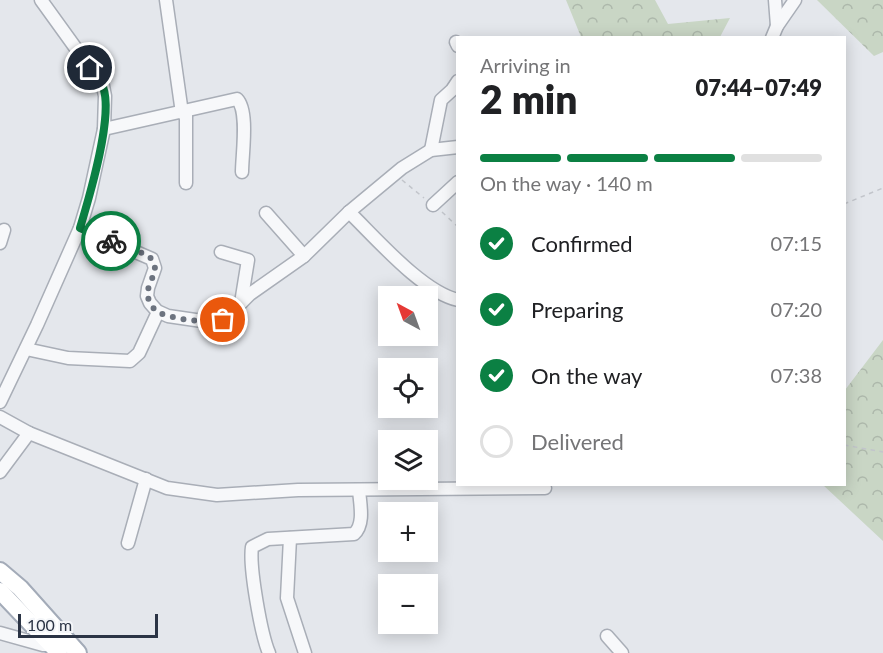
<!DOCTYPE html>
<html lang="en">
<head>
<meta charset="utf-8">
<style>
  body { margin:0; font-family:Lato,sans-serif; background:#f2f2f2; color:#202124; height:100vh; display:flex; flex-direction:column; font-size:22px; white-space:nowrap }
  * { box-sizing:border-box; margin:0 }
  p { font-size:20px; color:#757577 }
  .icon { flex:none; width:33px; height:33px; fill:none; stroke:currentColor; stroke-width:2; stroke-linecap:round; stroke-linejoin:round }
  .map { position:relative; flex:1; overflow:hidden }
  .panel { position:absolute; left:456px; top:36px; width:390px; height:450px; display:flex; flex-direction:column; background:#fff; border-radius:0px; box-shadow:0 3px 15px #0003 }
  .panel>* { flex:none }
  .needle { width:39px; rotate:319deg }
  .buttons { position:absolute; left:378px; top:286px; display:grid; gap:12px }
  .buttons a { display:grid; place-items:center; width:60px; height:60px; border-radius:0px; background:#fff; box-shadow:0 3px 15px #0003; font-size:30px }
  .scale { position:absolute; left:18px; bottom:15px; width:140px; box-sizing:border-box; padding-left:6px; border:3px solid #2b3445; border-top:0; font-size:16px; line-height:21px; white-space:nowrap; color:#2b3445; -webkit-text-stroke:4px #f4f6f9; paint-order:stroke }
  .pin { position:absolute; display:grid; place-items:center; width:51px; height:51px; color:#fff; margin:-26px; border:3px solid #fff; border-radius:50%; box-shadow:0 2px 6px #0007 }
  .courier { position:absolute; display:grid; place-items:center; width:60px; height:60px; margin:-30px; border:4px solid #0b8043; border-radius:50%; background:#fff; color:#222; box-shadow:0 2px 8px #0007 }
  .summary em { font-style:normal; font-weight:800 }
  .summary div { display:flex; flex-direction:column-reverse }
  .summary { display:flex; align-items:center; justify-content:space-between; height:102px; padding:0 24px }
  h1 { font-size:39px; font-weight:800; line-height:45px }
  .bar { display:grid; grid-template-columns:repeat(4,1fr); gap:9px 6px; align-content:center; height:72px; padding:0 24px }
  .bar i { height:8px; border-radius:4px; background:#e0e0e0 }
  .bar .selected { background:#0b8043 }
  .bar p { grid-column:span 4 }
  ol { padding:0 24px; list-style:none }
  li { display:flex; align-items:center; gap:18px; height:66px }
  li p { margin-inline-start:auto }
  li .icon { padding:6px; border-radius:50%; background:#0b8043; color:#fff; stroke-width:4 }
  li:last-child { color:#757577 }
  li i { width:33px; height:33px; border:3px solid #e0e0e0; border-radius:50% }
  .map>svg:first-child { display:block }
  .forest { fill:url(#forest-crowns) }
  .lines { fill:none; stroke-linecap:round; stroke-linejoin:round }
  .minor-casing { stroke:#a9aeb7; stroke-width:15 }
  .major-casing { stroke:#a3abb8; stroke-width:20 }
  .path { stroke:#c2c5cb; stroke-width:1.5; stroke-dasharray:4.5 4.5; stroke-linecap:butt }
  .minor { stroke:#f7f8fa; stroke-width:12 }
  .major { stroke:#fff; stroke-width:16 }
  .done { stroke:#6c737f; stroke-width:6; stroke-dasharray:0 10.8 }
  .route { stroke:#0b8043; stroke-width:8 }
</style>
</head>
<body>
<div class="map">
<svg width="883" height="653" viewBox="0 0 883 653">
  <defs>
    <pattern id="forest-crowns" width="20" height="18" patternUnits="userSpaceOnUse" patternTransform="scale(1.5)"><rect width="20" height="18" fill="#c9d6c5"/><path d="M2 6a3 3 0 1 1 6 0M12 15a3 3 0 1 1 6 0" fill="none" stroke="#adb8ab"/></pattern>
  </defs>
  <rect width="100%" height="100%" fill="#e4e7ec"/>
  <g class="forest">
    <path d="M 566,0 L 655,0 L 668,24 L 730,18 L 720,37 L 581,37 Z"/>
    <path d="M 817,0 L 883,0 L 883,52 L 874,56 Z"/>
    <path d="M 883,340 L 883,541 L 823,485 L 844,484 L 845,390 Z"/>
  </g>
  <g class="lines">
    <g class="minor-casing">
      <g id="minor">
        <path d="M 166,0 L 182,113"/>
        <path d="M 775,0 L 777,26"/>
        <path d="M 772,38 L 777,26 L 795,0"/>
        <path d="M 456,42 L 458,46"/>
        <path d="M 186,112 L 186,183"/>
        <path d="M 104,129 L 237,99 C 249,111 242,155 242,172"/>
        <path d="M 431,150 L 441,100 L 452,90 L 458,81"/>
        <path d="M 433,205 L 458,182"/>
        <path d="M 349,212 C 376,238 422,292 458,300"/>
        <path d="M 266,213 L 304,256"/>
        <path d="M 80,228 L 152,259 L 155,268 L 148,288 L 147,296 L 150,303 L 157,311 L 168,316 L 209,322 L 219,321 L 227,317 L 250,294 L 304,256 L 349,212 L 402,168 L 431,150 L 458,147"/>
        <path d="M 0,243 L 4,230"/>
        <path d="M 221,252 L 248,260 L 241,303"/>
        <path d="M 26,349 L 68,358 L 130,361 L 139,353 L 158,312"/>
        <path d="M 0,402 L 37,325 L 80,228 L 89,198 L 104,129 L 105,96 L 103,86 L 41,0"/>
        <path d="M 0,417 L 29,433 L 167,488 L 217,495 L 298,490 L 545,488"/>
        <path d="M 0,472 L 29,433"/>
        <path d="M 290,538 L 287,598 L 305,653"/>
        <path d="M 128,543 L 146,479"/>
        <path d="M 0,633 L 43,645 L 51,645"/>
        <path d="M 607,636 L 622,653"/>
        <path d="M 269,653 C 261,634 249,567 252,547 L 268,539 L 354,534 C 365,524 360,504 359,490"/>
      </g>
    </g>
    <g class="major-casing">
      <g id="major">
        <path d="M 0,571 L 20,588 L 78,653"/>
        <path d="M 0,591 L 59,653"/>
      </g>
    </g>
    <g class="path">
      <path d="M 402,180 L 424,198"/>
      <path d="M 844,204 L 883,188"/>
      <path d="M 442,212 L 458,227"/>
      <path d="M 844,445 L 883,452"/>
    </g>
    <use href="#minor" class="minor"/>
    <use href="#major" class="major"/>
  </g>
  <g class="lines">
    <path class="done" d="M 111,241 C 120,245 149,253 153,261 C 160,272 145,285 148,297 C 149,303 153,309 158,312 C 170,319 211,324 223,320"/>
    <path class="route" d="M 90,68 C 95,74 100,80 103,87 C 114,116 89,198 80,228 L 111,241"/>
  </g>
</svg>
<div class="buttons">
<a><svg class="needle" viewBox="-14 -14 28 28"><path d="M0-13l5 13h-10z" fill="#e53935"/><path d="M0 13l5-13h-10z" fill="#757577"/></svg></a>
<a><svg class="icon" aria-label="locate" viewBox="0 0 24 24"><circle cx="12" cy="12" r="6"/><path d="M12 2v4M12 18v4M2 12h4M18 12h4"/></svg></a>
<a><svg class="icon" aria-label="layers" viewBox="0 0 24 24"><path d="M12 4l9 5-9 5-9-5zM3 14l9 5 9-5"/></svg></a>
<a>+</a>
<a>−</a>
</div>
<div class="scale">100 m</div>
<div class="pin" style="left:223px;top:320px;background:#ea580c"><svg class="icon" aria-label="bag" viewBox="0 0 24 24"><path d="M5 8h14l-1 12H6zM9 8a3 3 0 0 1 6 0"/></svg></div>
<div class="pin" style="left:90px;top:68px;background:#1f2937"><svg class="icon" aria-label="home" viewBox="0 0 24 24"><path d="M3 11l9-7 9 7M6 9v11h12V9"/></svg></div>
<div class="courier" style="left:111px;top:241px"><svg class="icon" aria-label="bike" viewBox="0 0 24 24"><circle cx="6" cy="16" r="4"/><circle cx="18" cy="16" r="4"/><path d="M6 16l4-8h5l3 8M10 8l3 8H6M13 5h3"/></svg></div>
<section class="panel">
<div class="summary"><div><h1>2 min</h1><p>Arriving in</p></div><em>07:44–07:49</em></div>
<div class="bar"><i class="selected"></i><i class="selected"></i><i class="selected"></i><i></i><p>On the way · 140 m</p></div>
<ol>
<li><svg class="icon" aria-label="check" viewBox="0 0 24 24"><path d="M5 12l5 5 9-10"/></svg>Confirmed<p>07:15</p></li>
<li><svg class="icon" aria-label="check" viewBox="0 0 24 24"><path d="M5 12l5 5 9-10"/></svg>Preparing<p>07:20</p></li>
<li><svg class="icon" aria-label="check" viewBox="0 0 24 24"><path d="M5 12l5 5 9-10"/></svg>On the way<p>07:38</p></li>
<li><i></i>Delivered</li>
</ol>
</section>
</div>
</body>
</html>
